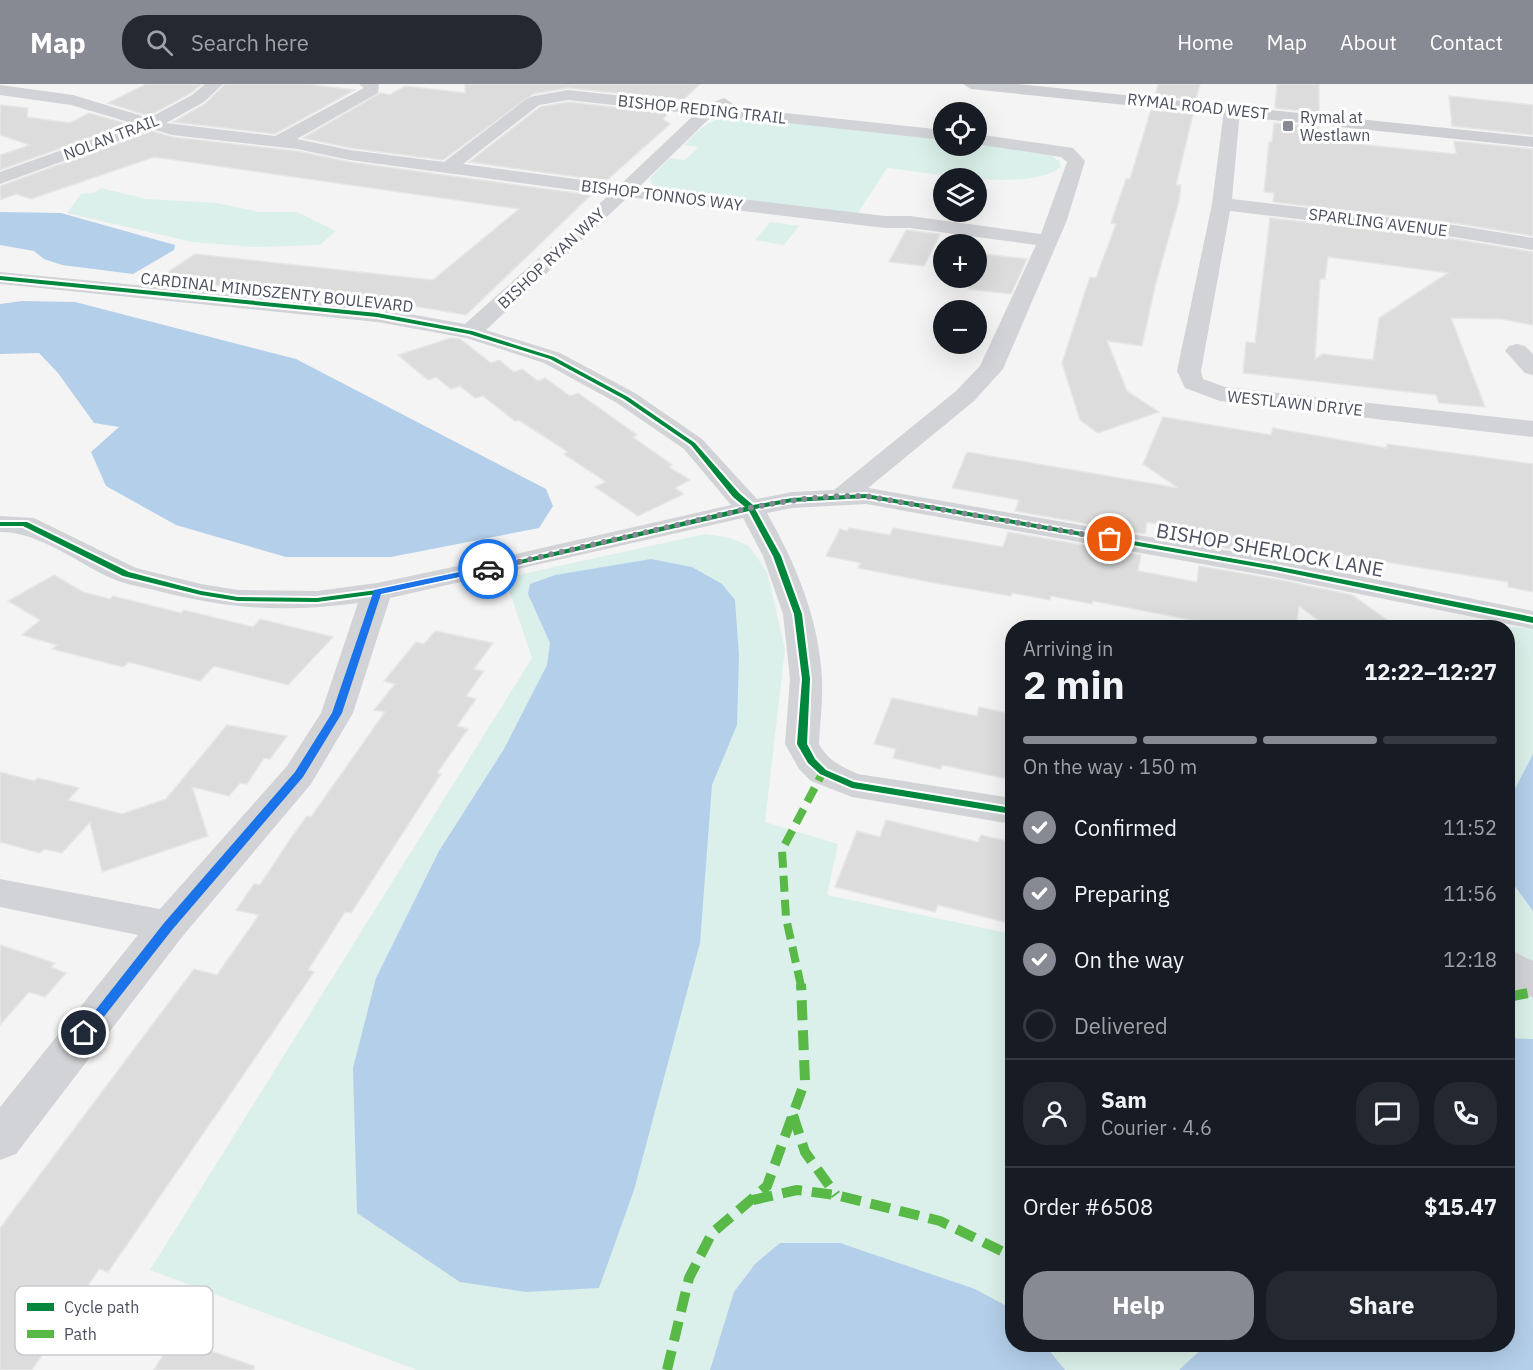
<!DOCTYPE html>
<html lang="en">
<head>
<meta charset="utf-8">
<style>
  body { margin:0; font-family:"IBM Plex Sans",sans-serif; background:#242831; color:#f1f3f6; height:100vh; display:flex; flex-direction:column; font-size:22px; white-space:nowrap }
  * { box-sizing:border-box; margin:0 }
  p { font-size:20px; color:#9ea1a6 }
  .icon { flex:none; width:33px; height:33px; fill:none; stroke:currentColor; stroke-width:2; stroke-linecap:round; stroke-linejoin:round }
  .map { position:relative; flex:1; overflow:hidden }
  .sheet { position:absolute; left:1005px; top:536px; width:510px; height:732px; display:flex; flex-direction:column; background:#171b24; border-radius:24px; box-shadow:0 6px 24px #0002 }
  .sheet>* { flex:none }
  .fabs { position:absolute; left:933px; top:18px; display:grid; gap:12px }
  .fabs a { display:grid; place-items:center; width:54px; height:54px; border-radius:50%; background:#171b24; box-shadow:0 6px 24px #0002; font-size:30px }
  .pin { position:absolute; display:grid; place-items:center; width:51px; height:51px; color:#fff; margin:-26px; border:3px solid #fff; border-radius:50%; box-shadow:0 2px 6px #0007 }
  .courier { position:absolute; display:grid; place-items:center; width:60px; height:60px; margin:-30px; border:4px solid #1a73e8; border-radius:50%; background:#fff; color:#222; box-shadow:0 2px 8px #0007 }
  .overview em { font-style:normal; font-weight:700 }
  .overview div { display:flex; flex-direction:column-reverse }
  .overview { display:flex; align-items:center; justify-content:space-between; height:102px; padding:0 18px }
  h1 { font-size:39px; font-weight:700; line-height:45px }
  .bar { display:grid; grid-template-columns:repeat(4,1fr); gap:9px 6px; align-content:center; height:72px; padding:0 18px }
  .bar i { height:8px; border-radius:4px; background:#363941 }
  .bar .selected { background:#878993 }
  .bar p { grid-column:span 4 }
  .line { display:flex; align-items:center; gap:15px; padding:0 18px; border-top:2px solid #363941 }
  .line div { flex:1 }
  .round { display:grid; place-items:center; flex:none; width:63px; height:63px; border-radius:24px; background:#242831 }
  ol { padding:0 18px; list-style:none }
  li { display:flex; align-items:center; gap:18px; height:66px }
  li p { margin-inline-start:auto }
  li .icon { padding:6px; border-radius:50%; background:#878993; color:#fff; stroke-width:4 }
  li:last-child { color:#9ea1a6 }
  li i { width:33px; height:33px; border:3px solid #363941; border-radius:50% }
  .cta { display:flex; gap:12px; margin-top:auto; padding:12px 18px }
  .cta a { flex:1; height:69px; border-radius:24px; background:#878993; color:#fff; font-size:24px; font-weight:700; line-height:69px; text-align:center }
  .cta a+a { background:#242831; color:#f1f3f6 }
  header { display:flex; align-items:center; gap:36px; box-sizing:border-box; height:84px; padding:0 30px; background:#878993; color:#fff }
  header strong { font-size:28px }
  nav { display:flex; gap:33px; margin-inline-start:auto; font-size:21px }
  .search { width:420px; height:54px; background:#242831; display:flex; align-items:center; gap:15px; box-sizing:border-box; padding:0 21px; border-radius:24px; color:#9ea1a6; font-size:22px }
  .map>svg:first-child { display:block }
  .green { fill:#dbf0ea }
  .water { fill:#b4cfea }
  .building { fill:#dcdcdd; stroke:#e6e6e6; stroke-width:1.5; fill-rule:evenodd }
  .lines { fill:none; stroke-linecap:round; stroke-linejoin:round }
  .minor { fill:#d2d3d6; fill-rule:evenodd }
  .major { fill:#cecfd2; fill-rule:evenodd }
  .quiet-far1 { stroke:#58b947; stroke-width:8; stroke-dasharray:16 8; stroke-linecap:butt }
  .quiet { stroke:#58b947; stroke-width:10; stroke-dasharray:20 10; stroke-linecap:butt }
  .cycleway-casing { stroke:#fff; stroke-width:4 }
  .cycleway { fill:#00873e; fill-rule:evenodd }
  .route { fill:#1a73e8 }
  .done { stroke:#878993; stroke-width:6; stroke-dasharray:0 10.8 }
  .poi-dot { fill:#878993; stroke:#fff; stroke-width:2 }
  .labels { text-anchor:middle; stroke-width:6; stroke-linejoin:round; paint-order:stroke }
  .far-street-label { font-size:16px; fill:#4c505f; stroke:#fff }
  .far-poi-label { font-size:16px; fill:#4c505f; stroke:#fff; text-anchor:start }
  .street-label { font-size:20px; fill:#4c505f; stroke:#fff }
  .key { fill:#fff; stroke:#c9cacf; stroke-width:1.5 }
  .key-label { font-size:16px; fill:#4c505f }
</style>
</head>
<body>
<header>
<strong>Map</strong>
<div class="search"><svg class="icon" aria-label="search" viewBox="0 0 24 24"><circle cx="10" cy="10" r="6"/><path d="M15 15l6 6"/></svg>Search here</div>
<nav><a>Home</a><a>Map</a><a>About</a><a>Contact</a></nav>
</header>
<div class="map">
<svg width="1533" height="1286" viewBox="0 0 1533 1286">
  <rect width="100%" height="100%" fill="#f4f4f4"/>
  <g class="green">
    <path d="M 739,32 L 943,55 L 944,62 L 976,62 L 977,59 L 1051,71 L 1059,77 L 1061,83 C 1029,109 928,88 887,84 L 856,132 L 663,107 L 653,101 L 650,94 L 670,74 L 685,76 L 698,63 L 684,61 C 704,42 710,33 739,32 Z"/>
    <path d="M 101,104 L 146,115 L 217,119 L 259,128 L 297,128 L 336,147 L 320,161 L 254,163 L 192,158 L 67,129 L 81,110 L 94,109 Z"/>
    <path d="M 770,138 L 799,142 L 784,161 L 755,156 Z"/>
    <path d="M 705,450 L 727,453 L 749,462 L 767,488 L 785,565 L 765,738 L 838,760 L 827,811 L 1012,850 L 1012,1260 L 1508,1260 L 1508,899 L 1533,914 L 1533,1286 L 417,1286 L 150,1186 L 532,574 L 505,494 Z"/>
    <path d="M 1507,543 L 1533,544 L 1533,881 L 1508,866 Z"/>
  </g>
  <g class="water">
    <path d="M 0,128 L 61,129 L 175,161 L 174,166 L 133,190 L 62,181 L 44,175 L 34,167 L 0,161 Z"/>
    <path d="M 22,217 L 75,218 L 296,275 L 546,405 L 553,422 L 539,444 L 391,473 L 286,473 L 176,441 L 106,402 L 91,368 L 119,343 L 94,339 L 58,289 L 39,269 L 0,270 L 0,220 Z"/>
    <path d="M 651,475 L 692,483 L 722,500 L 735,516 L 739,571 L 737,641 L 712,701 L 700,859 L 634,1106 L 599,1204 L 526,1208 L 460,1198 L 357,1129 L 353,984 L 376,894 L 439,767 L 504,665 L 547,581 L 550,559 L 528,510 L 530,500 L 555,491 Z"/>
    <path d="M 1533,670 L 1533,827 L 1508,793 L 1508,718 Z"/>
    <path d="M 1508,954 L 1533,955 L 1533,1286 L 1179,1286 L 1207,1260 L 1508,1260 Z"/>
    <path d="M 780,1159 L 840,1159 L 975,1205 L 1012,1225 L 1012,1260 L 1044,1260 L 1065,1286 L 710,1286 L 734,1208 L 755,1180 Z"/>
  </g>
  <g class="building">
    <path d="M 146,0 L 202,0 L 191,9 L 149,32 L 108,19 Z"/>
    <path d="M 225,0 L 306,0 L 355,6 L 275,50 L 173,38 L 205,20 Z"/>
    <path d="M 465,0 L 700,0 L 683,16 L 568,4 L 533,10 L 443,76 L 350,64 L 303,54 L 380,9 L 390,11 L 405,2 L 465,9 Z"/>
    <path d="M 1158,0 L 1200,0 L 1196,16 L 1155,12 Z"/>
    <path d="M 1277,0 L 1319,0 L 1319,29 L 1275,24 Z"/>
    <path d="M 1449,12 L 1533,21 L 1533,51 L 1452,42 Z"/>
    <path d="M 568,18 L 669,29 L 663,35 L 670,40 L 606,97 L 469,78 L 540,23 Z"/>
    <path d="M 0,21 L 28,24 L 27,33 L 70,39 L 89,29 L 128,40 L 0,86 L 0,71 L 30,61 L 0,51 Z"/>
    <path d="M 1151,26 L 1193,30 L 1176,101 L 1181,101 L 1179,117 L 1155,202 L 1142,262 L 1107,257 L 1127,307 L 1159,328 L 1098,349 L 1080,336 L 1062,279 L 1090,193 L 1096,194 L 1116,140 L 1111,139 L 1126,95 L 1130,95 Z"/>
    <path d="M 1274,39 L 1319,43 L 1318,56 L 1445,69 L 1456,70 L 1454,57 L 1533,65 L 1533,152 L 1454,139 L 1273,118 L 1274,109 L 1264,108 L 1269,58 L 1272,58 Z"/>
    <path d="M 152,47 L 172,53 L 297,67 L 350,78 L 591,111 L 466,231 L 390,218 L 297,208 L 294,210 L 269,206 L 267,208 L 159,194 L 195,170 L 433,196 L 519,125 L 154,73 L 31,115 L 16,110 L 0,116 L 0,102 Z"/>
    <path d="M 1270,134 L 1454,155 L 1533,168 L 1533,241 L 1502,235 L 1451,234 L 1485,323 L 1439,319 L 1436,311 L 1243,289 L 1246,258 L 1255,259 ZM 1328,173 L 1374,179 L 1448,189 L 1379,234 L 1373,276 L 1323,270 L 1315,275 L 1320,195 L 1325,195 Z"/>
    <path d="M 906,146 L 940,150 L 924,182 L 889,178 Z"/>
    <path d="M 984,170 L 1027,175 L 1011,210 L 968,205 L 973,194 L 976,194 L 976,186 Z"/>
    <path d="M 451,254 L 460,255 L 491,279 L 499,276 L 514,288 L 522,285 L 538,297 L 545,294 L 570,312 L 578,309 L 637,351 L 633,353 L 672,381 L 669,383 L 690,396 L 675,404 L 684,410 L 638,432 L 595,403 L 606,398 L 564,370 L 568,368 L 519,336 L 515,337 L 483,312 L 475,314 L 460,302 L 451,305 L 436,293 L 428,296 L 398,271 Z"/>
    <path d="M 1163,333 L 1271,351 L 1273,344 L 1387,364 L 1387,360 L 1533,380 L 1533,508 L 1508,503 L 1508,498 L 1282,461 L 1308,479 L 1202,460 L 1203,448 L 1147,438 L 1145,450 L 1015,427 L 1019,416 L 952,404 L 967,368 L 1178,404 L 1143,380 Z"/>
    <path d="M 849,444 L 890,451 L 893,444 L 1003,463 L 1008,448 L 1141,471 L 1138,487 L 1197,498 L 1199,482 L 1275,495 L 1352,511 L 1397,543 L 1328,543 L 1299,522 L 1296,543 L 1258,537 L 1258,543 L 1228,543 L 1093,517 L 1092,520 L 1051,512 L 1050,516 L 1012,509 L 1011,512 L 935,499 L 858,484 L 861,479 L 826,472 L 840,445 L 847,447 Z"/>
    <path d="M 54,491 L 83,508 L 110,515 L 113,512 L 181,529 L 184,526 L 253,543 L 260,535 L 333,553 L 288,601 L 214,582 L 200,597 L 129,578 L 123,583 L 52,565 L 57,561 L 22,551 L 40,536 L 8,517 Z"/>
    <path d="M 435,547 L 493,559 L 474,585 L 484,587 L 466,612 L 476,615 L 457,642 L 468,645 L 437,689 L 441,690 L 351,829 L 345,828 L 308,886 L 314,888 L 108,1188 L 99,1185 L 32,1286 L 0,1286 L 0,1144 L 194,885 L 217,891 L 259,831 L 236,826 L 254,800 L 260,801 L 291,754 L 307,732 L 311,733 L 385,628 L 374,626 L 395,600 L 384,597 L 416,558 L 424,560 Z"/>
    <path d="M 892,614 L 977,632 L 979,623 L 1012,630 L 1012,696 L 942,681 L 941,685 L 893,674 L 896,665 L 874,660 Z"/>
    <path d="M 227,641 L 287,652 L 270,675 L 264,674 L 247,700 L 240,699 L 229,712 L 192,703 L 208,752 L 102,788 L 90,738 L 62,769 L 44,765 L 40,769 L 0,758 L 0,688 L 34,697 L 38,694 L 79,704 L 68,716 L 122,730 L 166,715 Z"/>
    <path d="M 886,736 L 978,758 L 981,751 L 1012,758 L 1012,840 L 938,821 L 935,828 L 835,803 L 857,747 L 880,753 Z"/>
    <path d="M 0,861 L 55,879 L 51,883 L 66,889 L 45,913 L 29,908 L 0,941 Z"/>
    <path d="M 174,1254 L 254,1282 L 254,1286 L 154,1286 Z"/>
  </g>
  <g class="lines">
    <g class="minor">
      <path d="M 205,0 L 223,0 L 204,18 L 166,39 L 275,52 L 364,4 L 359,0 L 379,0 L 378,9 L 297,55 L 350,66 L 444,78 L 528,14 L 534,12 L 568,6 L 706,21 L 724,14 L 732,19 L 729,23 L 944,46 L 944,56 L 713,31 L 639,103 L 885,132 L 910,132 L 1041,150 L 1067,78 L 1061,73 L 976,60 L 976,50 L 1073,64 L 1085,77 L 1067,136 L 1003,285 L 974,317 L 868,404 L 1275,475 L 1533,527 L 1533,545 L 1275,493 L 866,420 L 792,424 L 767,429 C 796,481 819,534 822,595 C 823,616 820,639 819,660 C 828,677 841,682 858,690 L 1012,714 L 1012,740 L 852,713 L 811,697 L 799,685 L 785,660 L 790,595 L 783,530 L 763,472 L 743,434 L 390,514 L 353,629 L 311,700 L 182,853 L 16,1070 L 0,1076 L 0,1023 L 138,851 L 0,823 L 0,795 L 160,825 L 287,682 L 321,629 L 358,519 C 286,529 228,525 158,507 C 143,503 127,501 113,495 C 77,479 40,448 0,448 L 0,432 L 34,434 L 136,484 L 201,500 L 238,506 L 317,507 L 377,499 L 520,469 L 731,421 L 684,365 L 617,319 L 544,279 L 466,254 L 377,238 L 0,200 L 0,188 L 377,224 L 465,240 L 609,111 L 350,76 L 297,65 L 172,51 L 152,45 L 0,100 L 0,88 L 135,40 L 71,21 L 0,11 L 0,1 L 73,11 L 149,34 L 192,11 ZM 568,16 L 695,30 L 620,101 L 463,80 L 539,21 ZM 628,113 L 885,144 L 910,144 L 1036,161 L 980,282 L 956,307 L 834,406 L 792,408 L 757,415 L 702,355 L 635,309 L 560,269 L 486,246 Z"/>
      <path d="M 1232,21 L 1240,26 L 1232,115 L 1454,141 L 1533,154 L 1533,166 L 1454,153 L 1230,127 L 1201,287 L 1203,295 L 1225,303 L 1533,337 L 1533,353 L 1220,317 L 1185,304 L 1177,287 L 1212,120 L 1224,26 Z"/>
      <path d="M 1517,260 L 1525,262 L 1533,270 L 1533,291 L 1525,289 L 1505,267 L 1509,262 Z"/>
      <path d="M 1508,865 L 1533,877 L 1533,914 L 1508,902 Z"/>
    </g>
    <path class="major" d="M 963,0 L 1018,0 L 1533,53 L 1533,63 L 971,5 Z"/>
    <path class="quiet-far1" d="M 801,902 L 786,834 L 782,766 L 823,688"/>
    <g class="quiet">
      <path d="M 1508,913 L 1533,908"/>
      <path d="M 793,1031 L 805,1068 L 836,1111"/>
      <path d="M 753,1116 L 797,1106 L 836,1111 L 940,1137 L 1012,1172"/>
      <path d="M 667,1286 L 689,1194 L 712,1149 L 767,1102 L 805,997 L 801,900"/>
    </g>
    <g class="cycleway-casing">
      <path id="cycleway" d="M 0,192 L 377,229 L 472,247 L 554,273 L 628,313 L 695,359 L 739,409 L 753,421 L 792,414 L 866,410 L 1275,482 L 1533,533 L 1533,539 L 1275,486 L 866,414 L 792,418 L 755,425 L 781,472 L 802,530 L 810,595 L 807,660 L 815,675 L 826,686 L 854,698 L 1012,724 L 1012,730 L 852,704 L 820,690 L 808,679 L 797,660 L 802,595 L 794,530 L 773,472 L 749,427 L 520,480 L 377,510 L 317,518 L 238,517 L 201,511 L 123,492 L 23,442 L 0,442 L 0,438 L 27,438 L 129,488 L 201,507 L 238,513 L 317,514 L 377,506 L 520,476 L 745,423 L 733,413 L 691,361 L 624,315 L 550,275 L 469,250 L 377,233 L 0,196 Z"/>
    </g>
    <use href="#cycleway" class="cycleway"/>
  </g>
  <path class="route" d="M 488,482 L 491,486 L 381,510 L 342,629 L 303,693 L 172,846 L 88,953 L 80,953 L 80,946 L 164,839 L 295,688 L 332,629 L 374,506 Z"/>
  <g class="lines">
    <path class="done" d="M 488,485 L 750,424 C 789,416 827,411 866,412 L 1110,455"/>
  </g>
  <rect class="poi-dot" x="1282" y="36" width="12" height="12" rx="3"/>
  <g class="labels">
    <g class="far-street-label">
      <text transform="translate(1198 22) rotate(6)" y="6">RYMAL ROAD WEST</text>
      <text transform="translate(702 25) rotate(6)" y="6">BISHOP REDING TRAIL</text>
      <text transform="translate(111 53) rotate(-21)" y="6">NOLAN TRAIL</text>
      <text transform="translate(662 111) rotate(7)" y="6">BISHOP TONNOS WAY</text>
      <text transform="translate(1378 138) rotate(7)" y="6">SPARLING AVENUE</text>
      <text transform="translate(551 174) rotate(-43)" y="6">BISHOP RYAN WAY</text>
      <text transform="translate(277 208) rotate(6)" y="6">CARDINAL MINDSZENTY BOULEVARD</text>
      <text transform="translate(1295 319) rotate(6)" y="6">WESTLAWN DRIVE</text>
    </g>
    <g class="far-poi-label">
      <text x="1300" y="39">Rymal at<tspan x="1300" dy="18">Westlawn</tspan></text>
    </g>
    <g class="street-label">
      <text transform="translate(1270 466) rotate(10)" y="7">BISHOP SHERLOCK LANE</text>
    </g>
  </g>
  <rect x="15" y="1202" width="198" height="69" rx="9" class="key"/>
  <rect x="27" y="1219" width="27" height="8" fill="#00873e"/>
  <rect x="27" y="1246" width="27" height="8" fill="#58b947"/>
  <g class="key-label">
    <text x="64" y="1229">Cycle path</text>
    <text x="64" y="1256">Path</text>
  </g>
</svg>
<div class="fabs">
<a><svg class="icon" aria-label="locate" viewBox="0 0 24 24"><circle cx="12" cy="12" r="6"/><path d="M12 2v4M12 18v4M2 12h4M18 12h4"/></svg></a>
<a><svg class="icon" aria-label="layers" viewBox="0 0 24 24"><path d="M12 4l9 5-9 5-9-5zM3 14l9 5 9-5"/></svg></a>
<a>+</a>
<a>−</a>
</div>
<div class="pin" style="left:1110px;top:455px;background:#ea580c"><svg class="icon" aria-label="bag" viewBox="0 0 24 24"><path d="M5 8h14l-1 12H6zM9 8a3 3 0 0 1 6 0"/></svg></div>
<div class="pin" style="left:84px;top:949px;background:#1f2937"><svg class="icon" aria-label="home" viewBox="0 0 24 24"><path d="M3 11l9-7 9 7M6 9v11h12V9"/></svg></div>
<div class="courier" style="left:488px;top:485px"><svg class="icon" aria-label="car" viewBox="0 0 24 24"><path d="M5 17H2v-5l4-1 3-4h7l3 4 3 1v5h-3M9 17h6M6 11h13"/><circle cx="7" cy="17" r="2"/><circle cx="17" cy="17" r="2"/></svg></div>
<section class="sheet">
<div class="overview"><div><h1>2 min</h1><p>Arriving in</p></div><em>12:22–12:27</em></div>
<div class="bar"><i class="selected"></i><i class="selected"></i><i class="selected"></i><i></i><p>On the way · 150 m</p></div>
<ol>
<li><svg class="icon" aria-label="check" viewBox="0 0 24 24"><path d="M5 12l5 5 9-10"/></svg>Confirmed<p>11:52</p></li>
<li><svg class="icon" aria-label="check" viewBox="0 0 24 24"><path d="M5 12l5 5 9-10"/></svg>Preparing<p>11:56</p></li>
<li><svg class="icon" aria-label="check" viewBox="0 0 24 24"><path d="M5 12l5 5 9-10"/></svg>On the way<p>12:18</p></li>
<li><i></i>Delivered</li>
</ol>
<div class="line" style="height:108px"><a class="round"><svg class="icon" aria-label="person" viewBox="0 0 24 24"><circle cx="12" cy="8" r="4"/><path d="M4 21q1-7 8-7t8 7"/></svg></a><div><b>Sam</b><p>Courier · 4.6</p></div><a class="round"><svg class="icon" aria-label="chat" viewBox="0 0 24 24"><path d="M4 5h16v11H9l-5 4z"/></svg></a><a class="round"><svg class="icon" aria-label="phone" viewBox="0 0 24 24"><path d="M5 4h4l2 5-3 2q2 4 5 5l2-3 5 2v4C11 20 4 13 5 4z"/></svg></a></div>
<div class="line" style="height:78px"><div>Order #6508</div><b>$15.47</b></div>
<div class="cta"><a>Help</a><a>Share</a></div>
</section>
</div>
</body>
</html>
